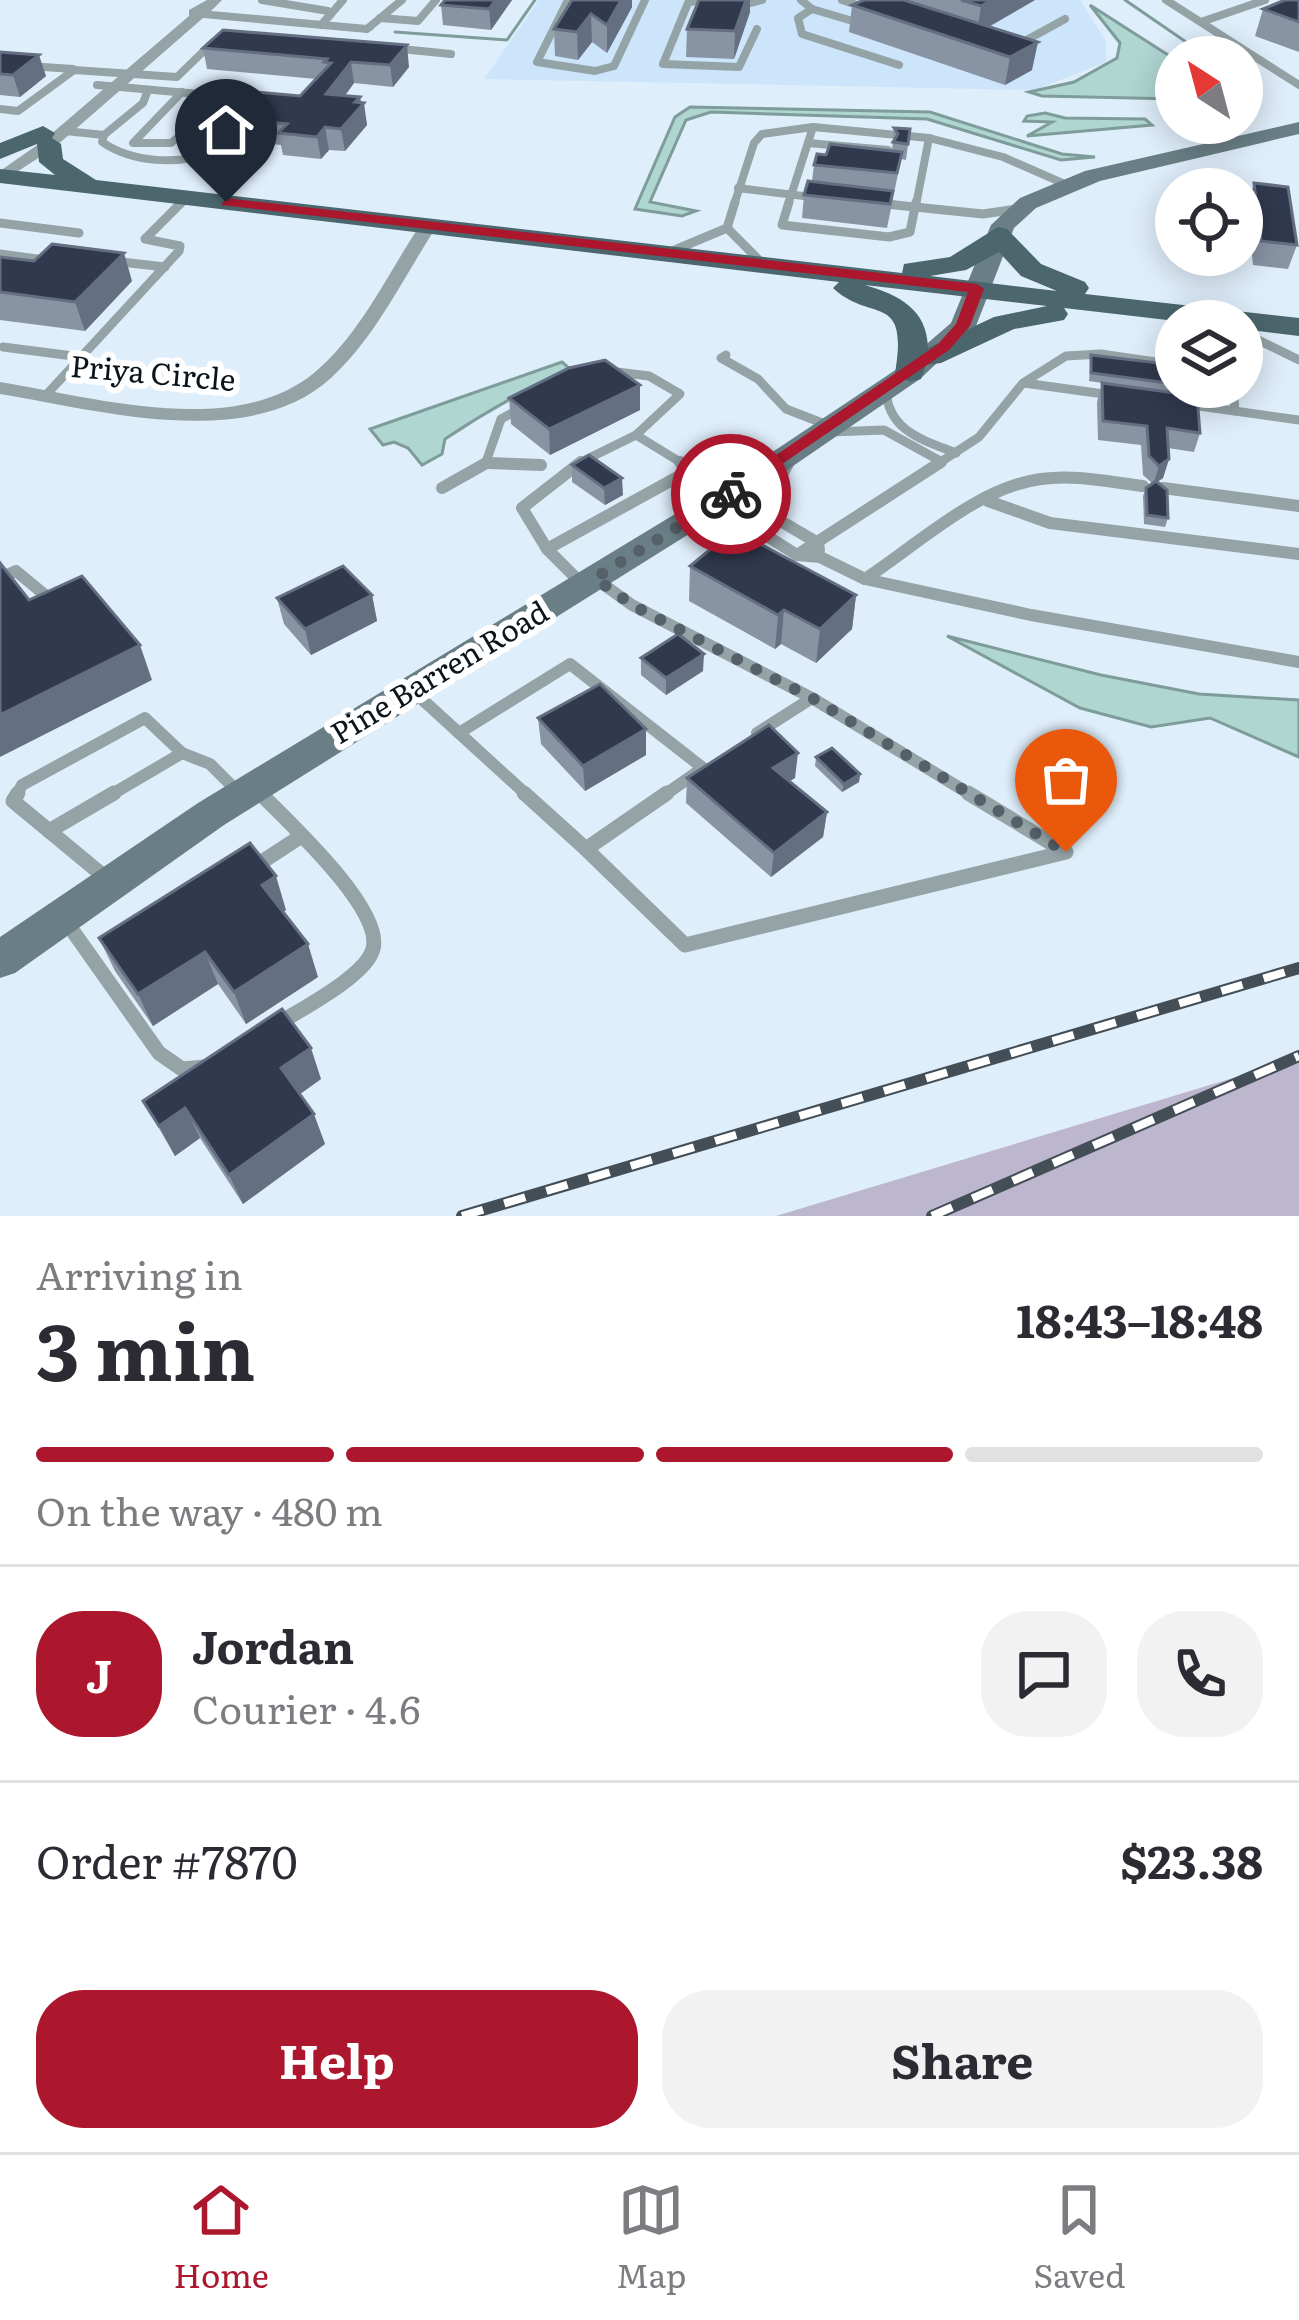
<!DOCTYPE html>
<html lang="en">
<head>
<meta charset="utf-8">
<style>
  body { margin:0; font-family:Literata,serif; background:#f2f2f3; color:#2b2b33; height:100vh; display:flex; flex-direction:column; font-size:45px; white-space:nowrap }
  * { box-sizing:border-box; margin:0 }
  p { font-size:39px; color:#7c7c81 }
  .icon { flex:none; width:66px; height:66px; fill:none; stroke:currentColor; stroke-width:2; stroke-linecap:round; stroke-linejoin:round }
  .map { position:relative; height:1216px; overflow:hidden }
  .sheet { display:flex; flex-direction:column; background:#fff; flex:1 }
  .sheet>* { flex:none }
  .needle { width:78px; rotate:324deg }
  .controls { position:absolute; left:1155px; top:36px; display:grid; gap:24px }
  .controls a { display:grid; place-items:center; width:108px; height:108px; border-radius:50%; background:#fff; box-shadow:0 6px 30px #0003; font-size:60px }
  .pin { position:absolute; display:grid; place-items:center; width:102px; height:102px; color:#fff; margin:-123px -51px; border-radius:50% 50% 50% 0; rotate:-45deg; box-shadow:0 0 12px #0007 }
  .pin .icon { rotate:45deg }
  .courier { position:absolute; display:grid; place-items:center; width:120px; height:120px; margin:-60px; border:9px solid #ac172d; border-radius:50%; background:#fff; color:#222; box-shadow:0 3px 15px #0007 }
  .headline em { font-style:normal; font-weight:700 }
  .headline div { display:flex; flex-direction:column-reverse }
  .headline { display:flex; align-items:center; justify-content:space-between; height:204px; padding:0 36px }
  h1 { font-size:78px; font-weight:700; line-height:90px }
  .bar { display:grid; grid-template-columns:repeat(4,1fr); gap:18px 12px; align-content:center; height:144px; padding:0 36px }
  .bar i { height:15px; border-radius:9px; background:#e1e1e2 }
  .bar .on { background:#ac172d }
  .bar p { grid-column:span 4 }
  .line { display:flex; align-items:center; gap:30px; padding:0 36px; border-top:3px solid #e1e1e2 }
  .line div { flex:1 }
  .round { display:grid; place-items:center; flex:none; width:126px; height:126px; border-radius:48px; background:#f2f2f3 }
  .cta { display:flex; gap:24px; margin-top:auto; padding:24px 36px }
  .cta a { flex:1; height:138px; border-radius:48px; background:#ac172d; color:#fff; font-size:48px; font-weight:700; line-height:138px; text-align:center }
  .cta a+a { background:#f2f2f3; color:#2b2b33 }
  .tabs { display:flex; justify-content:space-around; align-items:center; height:168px; border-top:3px solid #e1e1e2; background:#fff; font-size:33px; color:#7c7c81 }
  .tabs a { display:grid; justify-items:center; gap:6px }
  .tabs .on { color:#ac172d }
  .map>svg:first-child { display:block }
  .built { fill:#cce5fa }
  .green { fill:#bdb6cf }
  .water { fill:#b0d6d1; stroke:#7e9c9a; stroke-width:3 }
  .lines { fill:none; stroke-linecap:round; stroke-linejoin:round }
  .stream { stroke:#7e9c9a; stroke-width:3 }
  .lane-far3 { stroke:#94a3a6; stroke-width:8 }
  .lane-far2 { stroke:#94a3a6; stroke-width:9 }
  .lane-far1 { stroke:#94a3a6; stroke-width:12 }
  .lane { stroke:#94a3a6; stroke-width:15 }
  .street { fill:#94a3a6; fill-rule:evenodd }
  .secondary { fill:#697f85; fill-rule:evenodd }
  .primary { fill:#4b666d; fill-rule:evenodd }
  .rail-casing { stroke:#434e56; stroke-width:12 }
  .rail { stroke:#fff; stroke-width:8; stroke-dasharray:22; stroke-linecap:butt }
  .wall { fill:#8894a4 }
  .shaded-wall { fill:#656f82 }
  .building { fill:#31394e; stroke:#656f82; stroke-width:3 }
  .route { fill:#ac172d }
  .done { stroke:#556069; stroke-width:12; stroke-dasharray:0 21.6 }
  .labels { text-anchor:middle; stroke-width:12; stroke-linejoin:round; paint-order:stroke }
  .street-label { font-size:30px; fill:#0b141b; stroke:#fff }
</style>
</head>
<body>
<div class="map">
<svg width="1299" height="1216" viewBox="0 0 1299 1216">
  <rect width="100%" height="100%" fill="#dfeefb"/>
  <path class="built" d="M 539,0 L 1080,0 L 1106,41 L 1106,62 L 1035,90 L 484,79 Z"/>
  <path class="green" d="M 1299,1058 L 1299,1216 L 776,1216 Z"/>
  <g class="water">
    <path d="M 1090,5 L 1176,60 L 1176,99 L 1042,96 L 1029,92 L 1074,82 L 1117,58 L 1120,43 Z"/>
    <path d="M 690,107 L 930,112 L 1062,154 L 1095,157 L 1061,160 L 927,119 L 711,112 L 686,120 L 650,202 L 696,211 L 682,216 L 635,209 L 675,117 Z"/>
    <path d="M 1045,113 L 1065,118 L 1145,119 L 1152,125 L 1027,136 L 1052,122 L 1024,121 L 1027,116 Z"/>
    <path d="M 562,362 L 570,369 C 526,389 485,412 445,439 L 442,454 L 422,465 L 408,448 L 394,442 L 383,445 L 370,429 Z"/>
    <path d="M 947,636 L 1101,675 L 1199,694 L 1299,700 L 1299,757 L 1210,718 L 1151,727 L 1080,708 Z"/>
  </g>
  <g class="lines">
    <g class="stream">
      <path d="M 1125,0 L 1208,57"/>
      <path d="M 395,32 L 507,40 L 535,0"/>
      <path d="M 1242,81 L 1256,91"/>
    </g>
    <g class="lane-far3">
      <path d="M 262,0 L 328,11 L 331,14 L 321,25"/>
      <path d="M 568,0 L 537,62 L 595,71 L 614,66 L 645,0"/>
      <path d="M 699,0 L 688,3 L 663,64 L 739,67 L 757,29"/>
      <path d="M 709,0 L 747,4 L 762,0"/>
      <path d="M 801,0 L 812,9 L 856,22"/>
      <path d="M 842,0 L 869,9"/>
      <path d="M 1166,0 L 1299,85"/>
      <path d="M 812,9 L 798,18 L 802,34 L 899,65"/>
      <path d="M 331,14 L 343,0"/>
      <path d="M 380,18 L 418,21 L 436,0"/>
      <path d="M 1201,22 L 1265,0"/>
      <path d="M 367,29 L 402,0"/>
      <path d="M 1014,47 L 1065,19"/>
      <path d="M 391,48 L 451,54"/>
      <path d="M 0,64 L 73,69"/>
      <path d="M 97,85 L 233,97"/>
      <path d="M 182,92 L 133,143 L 171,143 L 201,118"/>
      <path d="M 0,109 L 18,111 L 74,70 L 177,77 L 212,43"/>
      <path d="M 65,131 L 104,135 L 143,103 L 148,90"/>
      <path d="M 104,135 L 102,142 C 131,162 181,167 212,150"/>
      <path d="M 929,138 L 1003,157 L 1067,185"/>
      <path d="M 808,143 L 888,150"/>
      <path d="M 738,188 L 820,198"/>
      <path d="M 876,203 L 897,205"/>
      <path d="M 179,205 L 186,198"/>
      <path d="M 734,205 L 754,143 L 762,134 L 813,127"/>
      <path d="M 788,205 L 813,127 L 929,138"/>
      <path d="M 916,205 L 929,138"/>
    </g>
    <g class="lane-far2">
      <path d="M 789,202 L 782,225 L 889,237 L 910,232 L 916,202"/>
      <path d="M 876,203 L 983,214 L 1017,209"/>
      <path d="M 0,223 L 79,233"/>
      <path d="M 727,228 L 763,264"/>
      <path d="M 670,252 L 727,228 L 735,202"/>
      <path d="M 0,254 L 52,261"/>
      <path d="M 112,261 L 165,267"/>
      <path d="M 1242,332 L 1299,360"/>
      <path d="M 3,347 L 81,357"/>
      <path d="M 726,355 L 721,358 L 758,379 L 786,409 L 830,426"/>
      <path d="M 609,371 L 649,376 L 680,394 L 636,435"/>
      <path d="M 1024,383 L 1111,395"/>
      <path d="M 1233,387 L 1235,411"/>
      <path d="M 886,390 C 888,431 923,440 956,453"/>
      <path d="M 47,394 L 179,251 L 180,246 L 145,239 L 182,202"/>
      <path d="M 1185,404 L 1299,420"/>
      <path d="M 830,432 L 884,430 L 942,462"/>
      <path d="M 488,463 L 536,465"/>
      <path d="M 485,465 L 501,419 L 525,406"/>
      <path d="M 575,465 L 636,435 L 685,465"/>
      <path d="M 936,465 L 979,437 L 1023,383 L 1066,356 L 1101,354 L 1176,365"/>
    </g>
    <g class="lane-far1">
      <path d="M 680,462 L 692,469"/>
      <path d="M 488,463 L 541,465"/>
      <path d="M 442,488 L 488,462"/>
      <path d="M 1163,488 L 1299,506"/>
      <path d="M 988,501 L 1050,523 L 1299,554"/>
      <path d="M 716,504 L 797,555 L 820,557 L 865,579 L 1031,615 L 1299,662"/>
      <path d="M 779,517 L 777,484 L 789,462"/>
      <path d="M 547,549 L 522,508 L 581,462"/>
      <path d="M 797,555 L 941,462"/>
      <path d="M 0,578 L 16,571 L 45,595"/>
      <path d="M 596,579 L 632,605 L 812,698 L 973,796"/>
      <path d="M 865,579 C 917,545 978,487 1041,479 C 1075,474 1109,482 1143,486"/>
      <path d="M 583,585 L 547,549 L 692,469 L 818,543 L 819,550"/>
      <path d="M 413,691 L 459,733"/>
      <path d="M 459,733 L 528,796"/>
      <path d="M 459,733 L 570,664 L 703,768 L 663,796"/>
      <path d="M 757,733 L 812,698"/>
      <path d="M 255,788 L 262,796"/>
      <path d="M 16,796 L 22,785 L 145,718 L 182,753 L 210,764 L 238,792"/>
      <path d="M 109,796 L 182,753"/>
    </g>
    <g class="lane">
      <path d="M 18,793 L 13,801 L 106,878"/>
      <path d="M 260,793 C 286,820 384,909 373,949 C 366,976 301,1009 278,1024"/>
      <path d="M 524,793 L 586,849 L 667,793"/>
      <path d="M 49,831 L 114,793"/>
      <path d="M 586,849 L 685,945 L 1066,852 L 968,793"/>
      <path d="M 251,869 L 300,837"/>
      <path d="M 65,920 L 159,1053 L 182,1069 L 205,1067"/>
    </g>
    <g class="street">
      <path d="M 207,0 L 222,0 L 211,11 L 367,25 L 374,29 L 367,33 L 203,18 L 55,147 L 0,183 L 0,171 L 43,141 L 189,16 L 189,10 Z"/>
      <path d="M 428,221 L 437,226 C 404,276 376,337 331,378 C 249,453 98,410 0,394 L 0,382 C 93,397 234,439 314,373 C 361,334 389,271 422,222 Z"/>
    </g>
    <path class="secondary" d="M 1299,122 L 1299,134 L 1100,181 L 1036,208 L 1014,228 L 976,326 L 920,379 L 745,499 L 224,825 L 15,973 L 0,978 L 0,937 L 198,803 L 723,485 L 900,367 L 951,323 L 991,225 L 1020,198 L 1085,171 Z"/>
    <path class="primary" d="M 43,126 L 55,133 L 52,138 L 61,144 L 63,159 L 96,180 L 902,273 L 904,264 L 950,257 L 998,227 L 1007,229 L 1041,264 L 1085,282 L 1089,288 L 1085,294 L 1299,318 L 1299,336 L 1242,329 L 1242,321 L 1176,321 L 1064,308 L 1068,314 L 1064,320 L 1014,329 L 941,363 L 926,365 L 921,379 L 910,382 L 895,373 C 909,290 871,324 833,288 L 839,282 L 0,183 L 0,169 L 55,175 L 39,162 L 37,144 L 0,159 L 0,143 ZM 999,252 L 1021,276 L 1057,291 L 930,276 L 966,270 ZM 865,285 L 1047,306 L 994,317 L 928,348 C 927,309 899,295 865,285 Z"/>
    <g class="rail-casing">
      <g id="rail">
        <path d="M 462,1216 L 1299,968"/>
        <path d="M 932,1216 L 1299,1056"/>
      </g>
    </g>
    <use href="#rail" class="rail"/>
  </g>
  <g class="wall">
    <path d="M 512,0 L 491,30 L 443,25 L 441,5 Z"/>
    <path d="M 572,0 L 632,0 L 632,7 L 607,53 L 592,42 L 578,60 L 555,56 L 554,29 Z"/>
    <path d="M 699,0 L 750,0 L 750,12 L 734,59 L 686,57 L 687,29 Z"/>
    <path d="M 864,0 L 1035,0 L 989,27 L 1032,70 L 1005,85 L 849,32 L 852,5 Z"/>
    <path d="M 1299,0 L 1299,52 L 1255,36 L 1263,9 Z"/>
    <path d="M 203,48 L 409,67 L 393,87 L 354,83 L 345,96 L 360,97 L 367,125 L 345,151 L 329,150 L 321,159 L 283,155 L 281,145 L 235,140 L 224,152 L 212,142 L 194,148 L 188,126 L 248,96 L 300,96 L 316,79 L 207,69 Z"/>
    <path d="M 0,52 L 46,76 L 20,97 L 0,95 Z"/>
    <path d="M 894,128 L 910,129 L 906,160 L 901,159 L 887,228 L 802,218 L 804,195 L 812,181 L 814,165 L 892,151 Z"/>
    <path d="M 1254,183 L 1297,245 L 1288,269 L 1253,265 L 1247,206 Z"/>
    <path d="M 0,257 L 132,281 L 85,331 L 0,320 Z"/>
    <path d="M 1091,355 L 1176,365 L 1176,387 L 1201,387 L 1197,396 L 1200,433 L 1194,452 L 1168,448 L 1169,459 L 1163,478 L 1157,482 L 1168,518 L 1165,527 L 1144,524 L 1143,496 L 1146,488 L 1152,483 L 1143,475 L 1141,445 L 1098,440 L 1097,402 L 1102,383 L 1089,381 Z"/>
    <path d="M 640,385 L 640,410 L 550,455 L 511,424 L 509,398 Z"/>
    <path d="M 572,465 L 623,495 L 605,505 L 572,482 Z"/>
    <path d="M 690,566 L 856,595 L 852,629 L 816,663 L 781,644 L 775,649 L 689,601 Z"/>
    <path d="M 372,595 L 377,621 L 311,655 L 284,624 L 277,598 Z"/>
    <path d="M 641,658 L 703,671 L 666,695 L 641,675 Z"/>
    <path d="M 538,718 L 646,729 L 646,755 L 585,791 L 541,744 Z"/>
    <path d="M 816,757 L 860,774 L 859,782 L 842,792 L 815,766 Z"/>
    <path d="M 687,778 L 795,778 L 789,781 L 827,812 L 823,837 L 771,877 L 686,803 Z"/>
    <path d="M 286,910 L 283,912 L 318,977 L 246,1024 L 218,984 L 153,1026 L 115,971 L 99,938 Z"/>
    <path d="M 321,1079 L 300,1094 L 325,1144 L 243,1204 L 200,1138 L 175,1156 L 143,1101 Z"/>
  </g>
  <g class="shaded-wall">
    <path d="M 496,0 L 512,0 L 491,30 L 489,9 Z"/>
    <path d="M 621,0 L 632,0 L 632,7 L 607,53 L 607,25 Z"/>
    <path d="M 746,0 L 750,0 L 750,12 L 734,59 L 735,31 Z"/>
    <path d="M 992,0 L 1035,0 L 977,33 L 981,6 Z"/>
    <path d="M 591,14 L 592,42 L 578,60 L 577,32 Z"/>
    <path d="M 1038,42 L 1032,70 L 1005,85 L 1010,57 Z"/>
    <path d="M 407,45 L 409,67 L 393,87 L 390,65 Z"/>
    <path d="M 39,55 L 46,76 L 20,97 L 13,75 Z"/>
    <path d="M 351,62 L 354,83 L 329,116 L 326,94 Z"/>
    <path d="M 360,97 L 361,106 L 364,103 L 367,125 L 345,151 L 341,129 Z"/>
    <path d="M 230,118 L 235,140 L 224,152 L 219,129 Z"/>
    <path d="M 207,119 L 212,142 L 194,148 L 188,126 Z"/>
    <path d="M 325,127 L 329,150 L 321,159 L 317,137 Z"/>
    <path d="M 124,253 L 132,281 L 85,331 L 75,302 Z"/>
    <path d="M 640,385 L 640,410 L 550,455 L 549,429 Z"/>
    <path d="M 1169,459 L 1163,478 L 1153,485 L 1159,466 Z"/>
    <path d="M 622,478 L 623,495 L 605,505 L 604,488 Z"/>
    <path d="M 372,595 L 377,621 L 311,655 L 305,629 Z"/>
    <path d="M 856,595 L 852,629 L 816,663 L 820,629 Z"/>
    <path d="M 784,610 L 781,644 L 775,649 L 778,615 Z"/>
    <path d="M 140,645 L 152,680 L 0,757 L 0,715 Z"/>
    <path d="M 704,654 L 703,671 L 666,695 L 666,678 Z"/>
    <path d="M 646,729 L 646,755 L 585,791 L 583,766 Z"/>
    <path d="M 798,753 L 795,778 L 770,793 L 773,768 Z"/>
    <path d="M 860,774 L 859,782 L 842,792 L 844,784 Z"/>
    <path d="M 827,812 L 823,837 L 771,877 L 774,853 Z"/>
    <path d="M 276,876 L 286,910 L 273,918 L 262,885 Z"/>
    <path d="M 308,944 L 318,977 L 246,1024 L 234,992 Z"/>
    <path d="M 205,952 L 218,984 L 153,1026 L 138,994 Z"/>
    <path d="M 311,1048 L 321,1079 L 293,1099 L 281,1068 Z"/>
    <path d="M 185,1108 L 200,1138 L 175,1156 L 159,1126 Z"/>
    <path d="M 314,1114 L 325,1144 L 243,1204 L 229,1175 Z"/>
  </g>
  <g class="building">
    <path d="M 445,0 L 496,0 L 489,9 L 441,5 Z"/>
    <path d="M 572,0 L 621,0 L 607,25 L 591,14 L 577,32 L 554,29 Z"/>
    <path d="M 699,0 L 746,0 L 735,31 L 687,29 Z"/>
    <path d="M 864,0 L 904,0 L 1038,42 L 1010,57 L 852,5 Z"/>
    <path d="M 961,0 L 992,0 L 981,6 Z"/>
    <path d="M 1285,0 L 1299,0 L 1299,22 L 1263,9 Z"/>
    <path d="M 223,30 L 407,45 L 390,65 L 351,62 L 326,94 L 360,97 L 355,102 L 364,103 L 341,129 L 325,127 L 317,137 L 278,133 L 287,124 L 230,118 L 219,129 L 207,119 L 188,126 L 227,89 L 248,96 L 256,92 L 300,96 L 331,63 L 324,62 L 327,59 L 203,48 Z"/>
    <path d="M 0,52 L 39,55 L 13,75 L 0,74 Z"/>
    <path d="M 894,128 L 910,129 L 908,144 L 893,142 L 898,134 Z"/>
    <path d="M 830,144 L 902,152 L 897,173 L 814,165 L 817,154 L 826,155 Z"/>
    <path d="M 808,181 L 893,191 L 890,204 L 804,195 Z"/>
    <path d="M 1254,183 L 1288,187 L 1297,245 L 1261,241 Z"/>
    <path d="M 52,244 L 124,253 L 75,302 L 0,292 L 0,257 L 34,261 Z"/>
    <path d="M 1091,355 L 1176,365 L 1176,384 L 1091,373 Z"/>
    <path d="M 605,360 L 640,385 L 549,429 L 509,398 L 569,368 Z"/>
    <path d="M 1102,383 L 1197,396 L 1200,433 L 1167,428 L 1169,459 L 1159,466 L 1149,456 L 1147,426 L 1103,421 Z"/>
    <path d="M 589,455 L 622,478 L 604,488 L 572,465 Z"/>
    <path d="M 1156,481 L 1167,490 L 1168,518 L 1147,515 L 1146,488 Z"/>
    <path d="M 734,530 L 856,595 L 820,629 L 784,610 L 778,615 L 690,566 Z"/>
    <path d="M 0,563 L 29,600 L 82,576 L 140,645 L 0,715 Z"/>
    <path d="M 343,566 L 372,595 L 305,629 L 277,598 Z"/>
    <path d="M 678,634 L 704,654 L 666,678 L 641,658 Z"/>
    <path d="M 600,684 L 646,729 L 583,766 L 538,718 Z"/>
    <path d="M 769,725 L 798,753 L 773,768 L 827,812 L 774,853 L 687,778 Z"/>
    <path d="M 832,748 L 860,774 L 844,784 L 816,757 Z"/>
    <path d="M 250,843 L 276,876 L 262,885 L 308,944 L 234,992 L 205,952 L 138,994 L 99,938 Z"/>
    <path d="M 282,1009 L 311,1048 L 281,1068 L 314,1114 L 229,1175 L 185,1108 L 159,1126 L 143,1101 Z"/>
  </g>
  <path class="route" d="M 226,198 L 977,284 L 984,289 L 970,326 L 949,350 L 731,499 L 725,498 L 725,490 L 938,344 L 956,324 L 968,292 L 221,205 Z"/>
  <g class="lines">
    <path class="done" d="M 731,494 L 595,578 L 632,605 L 812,698 L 1066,852"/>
  </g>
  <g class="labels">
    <g class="street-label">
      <text transform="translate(153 374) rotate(5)" y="10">Priya Circle</text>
      <text transform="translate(440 673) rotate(-31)" y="10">Pine Barren Road</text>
    </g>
  </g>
</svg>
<div class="controls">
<a><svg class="needle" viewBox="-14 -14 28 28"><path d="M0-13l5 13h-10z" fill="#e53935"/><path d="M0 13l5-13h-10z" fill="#7c7c81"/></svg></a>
<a><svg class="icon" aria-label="locate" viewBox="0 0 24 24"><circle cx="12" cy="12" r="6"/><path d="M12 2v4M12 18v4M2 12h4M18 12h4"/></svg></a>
<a><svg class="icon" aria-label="layers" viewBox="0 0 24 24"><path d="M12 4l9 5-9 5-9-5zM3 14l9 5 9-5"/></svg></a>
</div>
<div class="pin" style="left:1066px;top:852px;background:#ea580c"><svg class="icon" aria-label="bag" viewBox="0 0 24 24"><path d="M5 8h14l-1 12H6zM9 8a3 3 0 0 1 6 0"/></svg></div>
<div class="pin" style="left:226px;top:202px;background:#1f2937"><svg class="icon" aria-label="home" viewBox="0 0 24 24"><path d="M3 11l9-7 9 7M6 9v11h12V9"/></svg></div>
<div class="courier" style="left:731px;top:494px"><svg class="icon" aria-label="bike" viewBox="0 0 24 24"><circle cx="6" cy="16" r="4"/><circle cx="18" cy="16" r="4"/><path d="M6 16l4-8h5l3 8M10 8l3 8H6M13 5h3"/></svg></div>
</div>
<section class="sheet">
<div class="headline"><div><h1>3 min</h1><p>Arriving in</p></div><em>18:43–18:48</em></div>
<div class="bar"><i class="on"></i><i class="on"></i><i class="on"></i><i></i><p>On the way · 480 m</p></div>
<div class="line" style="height:216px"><b class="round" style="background:#ac172d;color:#fff">J</b><div><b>Jordan</b><p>Courier · 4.6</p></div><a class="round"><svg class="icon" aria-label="chat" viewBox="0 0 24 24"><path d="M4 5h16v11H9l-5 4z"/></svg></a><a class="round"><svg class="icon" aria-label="phone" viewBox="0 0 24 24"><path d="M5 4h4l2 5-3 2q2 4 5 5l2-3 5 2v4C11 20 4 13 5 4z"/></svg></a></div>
<div class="line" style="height:156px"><div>Order #7870</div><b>$23.38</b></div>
<div class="cta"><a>Help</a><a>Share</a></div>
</section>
<nav class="tabs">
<a class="on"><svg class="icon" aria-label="home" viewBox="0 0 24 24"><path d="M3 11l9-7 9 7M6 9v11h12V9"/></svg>Home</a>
<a><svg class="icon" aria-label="map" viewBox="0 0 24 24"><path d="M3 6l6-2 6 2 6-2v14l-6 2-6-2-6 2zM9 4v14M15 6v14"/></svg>Map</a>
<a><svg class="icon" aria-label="saved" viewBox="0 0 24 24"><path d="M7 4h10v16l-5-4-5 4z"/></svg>Saved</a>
</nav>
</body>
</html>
